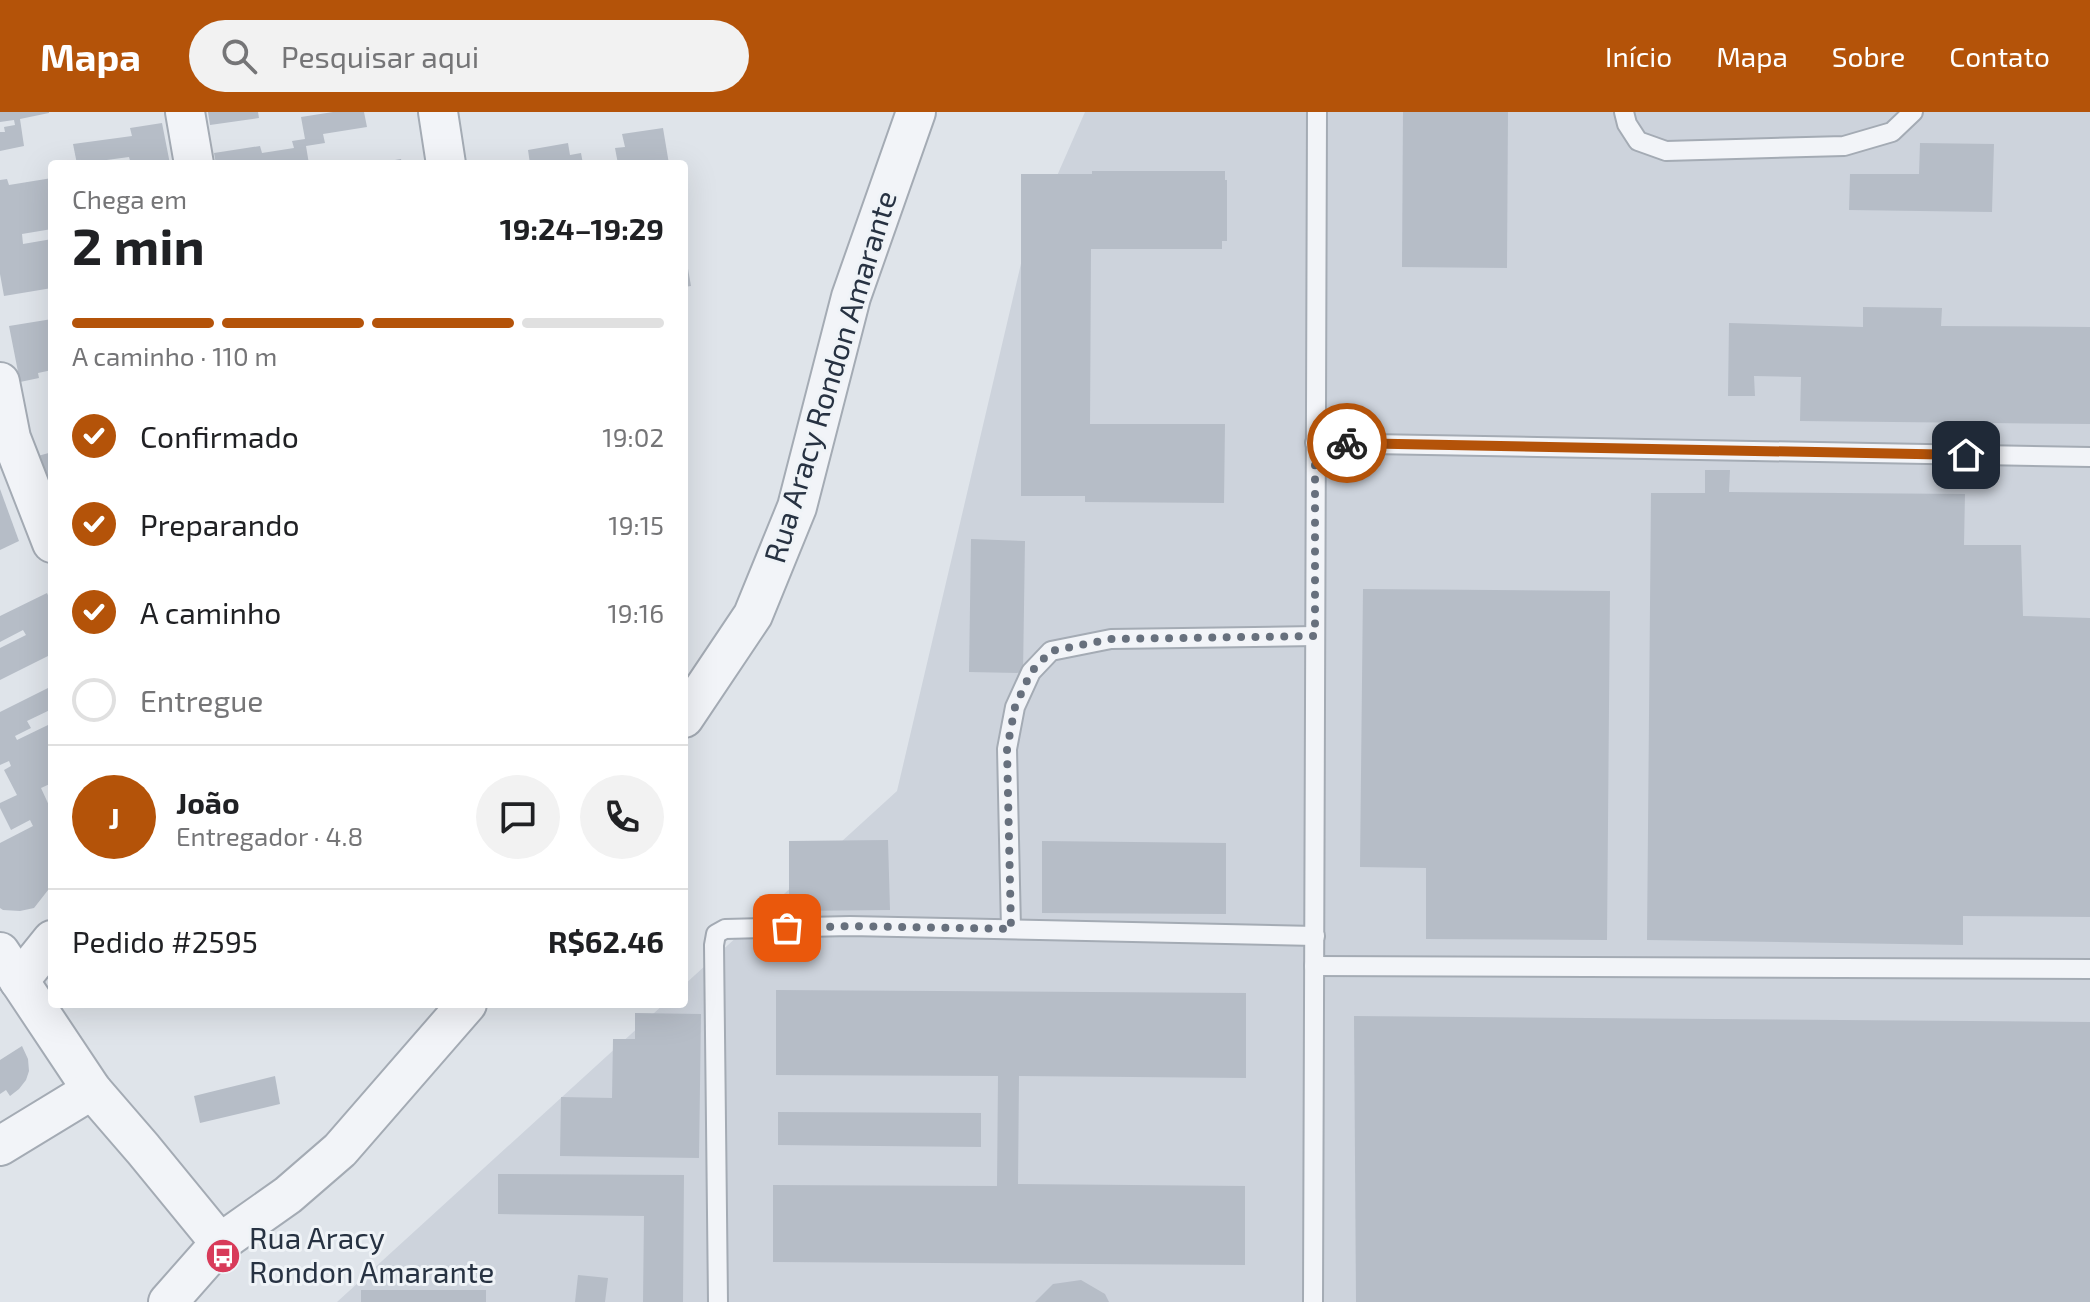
<!DOCTYPE html>
<html lang="pt">
<head>
<meta charset="utf-8">
<style>
  body { margin:0; font-family:"Exo 2",sans-serif; background:#f2f2f2; color:#202124; height:100vh; display:flex; flex-direction:column; font-size:30px; white-space:nowrap }
  * { box-sizing:border-box; margin:0 }
  p { font-size:26px; color:#757577 }
  .icon { flex:none; width:44px; height:44px; fill:none; stroke:currentColor; stroke-width:2; stroke-linecap:round; stroke-linejoin:round }
  .map { position:relative; flex:1; overflow:hidden }
  .drawer { position:absolute; left:48px; top:48px; width:640px; height:848px; display:flex; flex-direction:column; background:#fff; border-radius:8px; box-shadow:0 8px 32px #0002 }
  .drawer>* { flex:none }
  .pin { position:absolute; display:grid; place-items:center; width:68px; height:68px; color:#fff; margin:-34px; border-radius:16px; box-shadow:0 4px 12px #0006 }
  .courier { position:absolute; display:grid; place-items:center; width:80px; height:80px; margin:-40px; border:6px solid #b45309; border-radius:50%; background:#fff; color:#222; box-shadow:0 2px 10px #0007 }
  .headline em { font-style:normal; font-weight:700 }
  .headline div { display:flex; flex-direction:column-reverse }
  .headline { display:flex; align-items:center; justify-content:space-between; height:136px; padding:0 24px }
  h1 { font-size:52px; font-weight:700; line-height:60px }
  .bar { display:grid; grid-template-columns:repeat(4,1fr); gap:12px 8px; align-content:center; height:96px; padding:0 24px }
  .bar i { height:10px; border-radius:6px; background:#e0e0e0 }
  .bar .selected { background:#b45309 }
  .bar p { grid-column:span 4 }
  .line { display:flex; align-items:center; gap:20px; padding:0 24px; border-top:2px solid #e0e0e0 }
  .line div { flex:1 }
  .round { display:grid; place-items:center; flex:none; width:84px; height:84px; border-radius:42px; background:#f2f2f2 }
  ol { padding:0 24px; list-style:none }
  li { display:flex; align-items:center; gap:24px; height:88px }
  li p { margin-inline-start:auto }
  li .icon { padding:8px; border-radius:50%; background:#b45309; color:#fff; stroke-width:4 }
  li:last-child { color:#757577 }
  li i { width:44px; height:44px; border:4px solid #e0e0e0; border-radius:50% }
  header { display:flex; align-items:center; gap:48px; box-sizing:border-box; height:112px; padding:0 40px; background:#b45309; color:#fff }
  header strong { font-size:38px }
  nav { display:flex; gap:44px; margin-inline-start:auto; font-size:28px }
  .search { width:560px; height:72px; background:#f2f2f2; display:flex; align-items:center; gap:20px; box-sizing:border-box; padding:0 28px; border-radius:44px; color:#757577; font-size:30px }
  .map>svg:first-child { display:block }
  .built { fill:#cdd3dc }
  .building { fill:#b6bdc7 }
  .lines { fill:none; stroke-linecap:round; stroke-linejoin:round }
  .lane-casing { stroke:#a4abb4; stroke-width:22 }
  .street-casing { stroke:#a4abb4; stroke-width:42 }
  .lane { stroke:#f2f4f8; stroke-width:18 }
  .street { stroke:#f2f4f8; stroke-width:38 }
  .done { stroke:#67707d; stroke-width:8; stroke-dasharray:0 14.4 }
  .route { stroke:#b45309; stroke-width:10 }
  .labels { text-anchor:middle; stroke-width:6; stroke-linejoin:round; paint-order:stroke }
  .street-label { font-size:30px; fill:#273242; stroke:#eff3f7 }
  .poi-label { font-size:30px; fill:#273242; stroke:#eff3f7; text-anchor:start }
</style>
</head>
<body>
<header>
<strong>Mapa</strong>
<div class="search"><svg class="icon" aria-label="search" viewBox="0 0 24 24"><circle cx="10" cy="10" r="6"/><path d="M15 15l6 6"/></svg>Pesquisar aqui</div>
<nav><a>Início</a><a>Mapa</a><a>Sobre</a><a>Contato</a></nav>
</header>
<div class="map">
<svg width="2090" height="1190" viewBox="0 0 2090 1190">
  <rect width="100%" height="100%" fill="#dfe4ea"/>
  <path class="built" d="M 1085,0 L 2090,0 L 2090,1190 L 337,1190 L 664,892 L 684,892 L 684,873 L 897,679 L 1024,139 Z"/>
  <g class="building">
    <path d="M 0,0 L 49,0 L 49,1 L 20,7 L 24,34 L 0,39 L 0,20 L 5,20 L 4,15 L 15,13 L 14,8 L 0,10 Z"/>
    <path d="M 208,0 L 258,0 L 259,6 L 210,13 Z"/>
    <path d="M 333,0 L 364,0 L 367,15 L 323,22 L 325,31 L 306,34 L 309,52 L 216,52 L 214,41 L 260,34 L 262,41 L 294,36 L 292,29 L 305,27 L 301,5 Z"/>
    <path d="M 1403,0 L 1508,0 L 1507,156 L 1402,155 Z"/>
    <path d="M 162,11 L 170,52 L 131,52 L 129,45 L 77,52 L 73,32 L 132,24 L 130,16 Z"/>
    <path d="M 663,16 L 669,52 L 618,52 L 615,36 L 625,35 L 622,22 Z"/>
    <path d="M 568,31 L 570,43 L 581,41 L 583,52 L 530,52 L 528,38 Z"/>
    <path d="M 1920,31 L 1994,32 L 1992,100 L 1849,98 L 1850,62 L 1919,62 Z"/>
    <path d="M 401,47 L 402,52 L 383,52 L 383,50 Z"/>
    <path d="M 1092,59 L 1225,59 L 1225,68 L 1227,68 L 1227,129 L 1222,129 L 1222,137 L 1091,137 L 1090,312 L 1225,312 L 1224,391 L 1085,390 L 1085,384 L 1021,384 L 1021,62 L 1092,62 Z"/>
    <path d="M 52,66 L 52,117 L 22,122 L 23,132 L 52,127 L 52,176 L 4,184 L 0,162 L 0,68 L 7,67 L 9,73 Z"/>
    <path d="M 684,145 L 686,145 L 691,174 L 684,175 Z"/>
    <path d="M 1863,195 L 1942,196 L 1941,214 L 2090,215 L 2090,312 L 1800,309 L 1801,265 L 1754,264 L 1755,284 L 1728,284 L 1729,211 L 1863,215 Z"/>
    <path d="M 52,207 L 52,258 L 38,261 L 39,266 L 20,270 L 9,214 Z"/>
    <path d="M 684,214 L 687,215 L 687,242 L 684,242 Z"/>
    <path d="M 52,340 L 52,362 L 45,364 L 38,344 Z"/>
    <path d="M 1705,358 L 1730,358 L 1729,380 L 1965,382 L 1964,433 L 2021,433 L 2023,504 L 2090,506 L 2090,805 L 1963,804 L 1963,833 L 1647,828 L 1651,381 L 1705,381 Z"/>
    <path d="M 0,377 L 19,429 L 0,438 Z"/>
    <path d="M 971,427 L 1025,429 L 1023,561 L 969,560 Z"/>
    <path d="M 1363,477 L 1610,479 L 1607,828 L 1426,827 L 1426,756 L 1360,755 Z"/>
    <path d="M 47,481 L 52,492 L 52,509 L 50,511 L 52,515 L 52,542 L 0,568 L 0,536 L 26,523 L 23,518 L 0,530 L 0,504 Z"/>
    <path d="M 52,574 L 52,597 L 27,609 L 31,616 L 15,624 L 17,628 L 48,613 L 52,621 L 52,671 L 41,676 L 52,700 L 52,773 L 34,796 L 20,799 L 3,798 L 0,796 L 0,731 L 33,714 L 30,708 L 11,718 L 0,696 L 0,691 L 17,683 L 4,658 L 11,654 L 9,649 L 0,653 L 0,600 Z"/>
    <path d="M 888,728 L 890,798 L 789,799 L 789,729 Z"/>
    <path d="M 1042,729 L 1226,731 L 1226,802 L 1042,801 Z"/>
    <path d="M 776,878 L 1246,881 L 1246,966 L 1019,964 L 1018,1072 L 1245,1074 L 1245,1153 L 773,1150 L 773,1073 L 997,1074 L 998,964 L 776,963 Z"/>
    <path d="M 635,901 L 701,902 L 699,1046 L 560,1044 L 561,985 L 612,986 L 613,927 L 635,927 Z"/>
    <path d="M 1354,904 L 2090,910 L 2090,1190 L 1356,1190 Z"/>
    <path d="M 22,934 L 28,947 L 29,959 L 26,968 L 19,977 L 10,984 L 6,978 L 0,982 L 0,948 Z"/>
    <path d="M 275,964 L 280,992 L 200,1011 L 194,984 Z"/>
    <path d="M 778,1000 L 981,1001 L 981,1035 L 778,1033 Z"/>
    <path d="M 498,1062 L 684,1063 L 683,1190 L 643,1190 L 644,1104 L 498,1102 Z"/>
    <path d="M 578,1163 L 608,1166 L 605,1190 L 575,1190 Z"/>
    <path d="M 1081,1168 L 1105,1182 L 1109,1190 L 1035,1190 L 1053,1172 Z"/>
    <rect x="361" y="1178" width="125" height="12"/>
  </g>
  <g class="lines">
    <g class="lane-casing">
      <g id="lane">
        <path d="M 1624,0 L 1627,12 L 1638,29 L 1666,39 L 1844,34 L 1892,20 L 1913,0"/>
        <path d="M 1315,331 L 2090,345"/>
        <path d="M 1011,817 L 1007,637 L 1015,595 L 1031,560 L 1051,539 L 1111,527 L 1315,524"/>
        <path d="M 1314,854 L 2090,857"/>
        <path d="M 718,1190 L 714,833 L 716,822 L 725,817 L 850,814 L 1315,824"/>
        <path d="M 1313,1190 L 1317,0"/>
      </g>
    </g>
    <g class="street-casing">
      <g id="street">
        <path d="M 185,0 L 194,52"/>
        <path d="M 438,0 L 446,52"/>
        <path d="M 0,270 L 11,326 L 52,431"/>
        <path d="M 684,606 L 753,503 L 797,395 L 851,185 L 916,0"/>
        <path d="M 0,840 L 92,978 L 143,1037 L 220,1131"/>
        <path d="M 19,869 L 52,828"/>
        <path d="M 0,1034 L 92,978"/>
        <path d="M 168,1190 L 220,1131 L 288,1083 L 340,1038 L 467,892"/>
      </g>
    </g>
    <use href="#lane" class="lane"/>
    <use href="#street" class="street"/>
  </g>
  <g class="lines">
    <path class="done" d="M 787,816 L 850,814 L 1011,817 L 1007,637 L 1015,595 L 1031,560 L 1051,539 L 1111,527 L 1315,524 L 1315,331 L 1347,331"/>
    <path class="route" d="M 1347,331 L 1966,343"/>
  </g>
  <defs>
    <g id="bus-disc" transform="scale(1.8)"><circle r="9.5" fill="#d83b5a" stroke="#eff3f7"/><path d="M-5-6H5V4H4V6H2V4H-2V6H-4V4H-5ZM-3.5-4V0h7V-4ZM-3.5 1.2v1.5H-2V1.2ZM2 1.2v1.5H3.5V1.2Z" fill="#fff"/></g>
  </defs>
  <g fill-rule="evenodd">
    <use href="#bus-disc" x="223" y="1144"/>
  </g>
  <g class="labels">
    <g class="street-label">
      <text transform="translate(831 265) rotate(-73)" y="10">Rua Aracy Rondon Amarante</text>
    </g>
    <g class="poi-label">
      <text x="249" y="1137">Rua Aracy<tspan x="249" dy="34">Rondon Amarante</tspan></text>
    </g>
  </g>
</svg>
<div class="pin" style="left:787px;top:816px;background:#ea580c"><svg class="icon" aria-label="bag" viewBox="0 0 24 24"><path d="M5 8h14l-1 12H6zM9 8a3 3 0 0 1 6 0"/></svg></div>
<div class="pin" style="left:1966px;top:343px;background:#1f2937"><svg class="icon" aria-label="home" viewBox="0 0 24 24"><path d="M3 11l9-7 9 7M6 9v11h12V9"/></svg></div>
<div class="courier" style="left:1347px;top:331px"><svg class="icon" aria-label="bike" viewBox="0 0 24 24"><circle cx="6" cy="16" r="4"/><circle cx="18" cy="16" r="4"/><path d="M6 16l4-8h5l3 8M10 8l3 8H6M13 5h3"/></svg></div>
<section class="drawer">
<div class="headline"><div><h1>2 min</h1><p>Chega em</p></div><em>19:24–19:29</em></div>
<div class="bar"><i class="selected"></i><i class="selected"></i><i class="selected"></i><i></i><p>A caminho · 110 m</p></div>
<ol>
<li><svg class="icon" aria-label="check" viewBox="0 0 24 24"><path d="M5 12l5 5 9-10"/></svg>Confirmado<p>19:02</p></li>
<li><svg class="icon" aria-label="check" viewBox="0 0 24 24"><path d="M5 12l5 5 9-10"/></svg>Preparando<p>19:15</p></li>
<li><svg class="icon" aria-label="check" viewBox="0 0 24 24"><path d="M5 12l5 5 9-10"/></svg>A caminho<p>19:16</p></li>
<li><i></i>Entregue</li>
</ol>
<div class="line" style="height:144px"><b class="round" style="background:#b45309;color:#fff">J</b><div><b>João</b><p>Entregador · 4.8</p></div><a class="round"><svg class="icon" aria-label="chat" viewBox="0 0 24 24"><path d="M4 5h16v11H9l-5 4z"/></svg></a><a class="round"><svg class="icon" aria-label="phone" viewBox="0 0 24 24"><path d="M5 4h4l2 5-3 2q2 4 5 5l2-3 5 2v4C11 20 4 13 5 4z"/></svg></a></div>
<div class="line" style="height:104px"><div>Pedido #2595</div><b>R$62.46</b></div>
</section>
</div>
</body>
</html>
